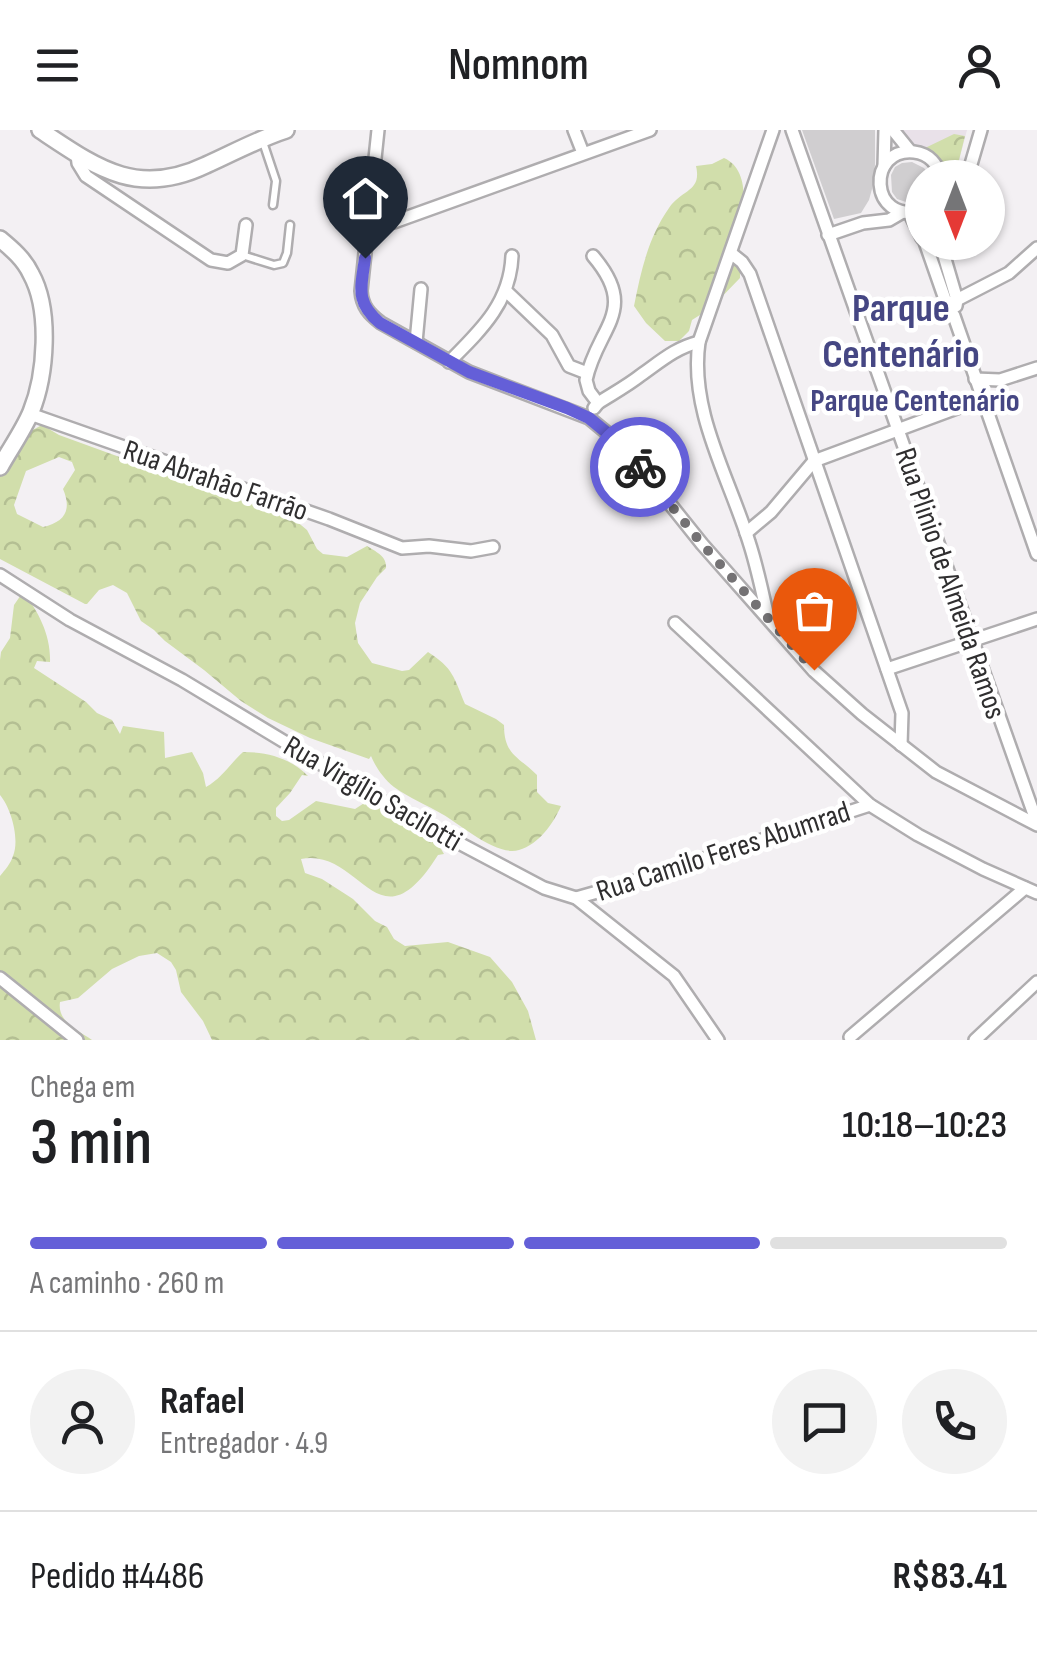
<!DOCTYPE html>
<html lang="pt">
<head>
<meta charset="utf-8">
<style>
  body { margin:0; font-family:"Sofia Sans Condensed",sans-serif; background:#f2f2f2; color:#202124; height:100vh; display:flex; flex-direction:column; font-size:38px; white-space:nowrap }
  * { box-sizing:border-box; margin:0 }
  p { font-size:32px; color:#757577 }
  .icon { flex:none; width:55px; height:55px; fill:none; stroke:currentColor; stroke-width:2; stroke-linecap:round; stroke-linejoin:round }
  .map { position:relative; height:910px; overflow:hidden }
  .panel { display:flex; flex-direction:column; background:#fff; flex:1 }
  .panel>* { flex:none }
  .needle { width:65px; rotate:180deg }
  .controls { position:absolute; left:905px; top:30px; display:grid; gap:20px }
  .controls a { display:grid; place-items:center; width:100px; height:100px; border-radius:50%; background:#fff; box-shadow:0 2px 8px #0004; font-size:50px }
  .pin { position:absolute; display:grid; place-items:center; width:85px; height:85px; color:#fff; margin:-102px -42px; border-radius:50% 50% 50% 0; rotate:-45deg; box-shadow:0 0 10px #0007 }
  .pin .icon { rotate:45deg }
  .courier { position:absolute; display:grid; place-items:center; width:100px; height:100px; margin:-50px; border:8px solid #645fd8; border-radius:50%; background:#fff; color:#222; box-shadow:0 2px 12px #0007 }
  .overview em { font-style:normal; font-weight:600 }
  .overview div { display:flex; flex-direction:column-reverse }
  .overview { display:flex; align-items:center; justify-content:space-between; height:170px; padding:0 30px }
  h1 { font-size:65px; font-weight:600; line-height:75px }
  .bar { display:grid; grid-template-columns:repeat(4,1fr); gap:15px 10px; align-content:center; height:120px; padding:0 30px }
  .bar i { height:12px; border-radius:8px; background:#e0e0e0 }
  .bar .on { background:#645fd8 }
  .bar p { grid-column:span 4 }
  .line { display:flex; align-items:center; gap:25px; padding:0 30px; border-top:2px solid #e0e0e0 }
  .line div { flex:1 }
  .round { display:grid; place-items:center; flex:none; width:105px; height:105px; border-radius:52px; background:#f2f2f2 }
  header { display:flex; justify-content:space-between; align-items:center; height:130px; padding:0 30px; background:#fff; font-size:45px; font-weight:600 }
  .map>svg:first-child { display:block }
  .built { fill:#e9e1e9 }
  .forest { fill:url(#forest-crowns); fill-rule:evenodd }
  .building { fill:#d0ced0 }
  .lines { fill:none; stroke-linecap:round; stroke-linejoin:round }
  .lane-casing { stroke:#afadaf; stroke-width:11 }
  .street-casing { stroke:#afadaf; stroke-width:16 }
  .secondary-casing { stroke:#afadaf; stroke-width:20 }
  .lane { stroke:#fff; stroke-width:6 }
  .street { stroke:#fff; stroke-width:11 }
  .secondary { stroke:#fff; stroke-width:15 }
  .done { stroke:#747274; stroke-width:10; stroke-dasharray:0 18 }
  .route { stroke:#645fd8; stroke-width:12 }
  .labels { text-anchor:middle; stroke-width:9; stroke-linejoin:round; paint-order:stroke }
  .street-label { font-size:30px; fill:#2f2e2f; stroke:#fff }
  .neighbourhood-label { font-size:32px; font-weight:bold; fill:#454683; stroke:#fff }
  .district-label { font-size:40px; font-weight:bold; fill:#454683; stroke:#fff }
</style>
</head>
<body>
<header><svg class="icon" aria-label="menu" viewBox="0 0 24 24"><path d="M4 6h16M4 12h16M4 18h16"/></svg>Nomnom<svg class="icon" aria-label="person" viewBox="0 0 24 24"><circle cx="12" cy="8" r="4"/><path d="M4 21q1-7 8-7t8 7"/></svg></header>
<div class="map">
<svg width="1037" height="910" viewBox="0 0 1037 910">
  <defs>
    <pattern id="forest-crowns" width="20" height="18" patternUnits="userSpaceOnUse" patternTransform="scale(2.5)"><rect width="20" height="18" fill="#d1deab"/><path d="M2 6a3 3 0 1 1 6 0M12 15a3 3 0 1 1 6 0" fill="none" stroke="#b4bf93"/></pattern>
  </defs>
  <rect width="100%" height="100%" fill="#f3f0f3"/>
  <path class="built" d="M 900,0 L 967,0 L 958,34 L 951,39 L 934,26 L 913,18 Z"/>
  <g class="forest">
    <path d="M 954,4 L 965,6 L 958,34 L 951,39 L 923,19 Z"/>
    <path d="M 724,28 C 758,43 739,103 734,131 L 740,141 L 740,148 L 711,178 L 692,190 L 689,201 L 679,211 L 665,211 L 646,193 L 634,176 C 641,141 648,108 669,78 C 682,59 702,62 696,36 L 712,34 Z"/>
    <path d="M 40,296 L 44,296 L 59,305 L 235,369 L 284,381 L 307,400 L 317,419 L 323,424 L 347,427 L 367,416 C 376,422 387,426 386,438 L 377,447 L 360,473 L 355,493 L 358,513 L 372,533 L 402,541 L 409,540 L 428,522 C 453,538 454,547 465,574 L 496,589 L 504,595 C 504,625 518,626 537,645 L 537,662 L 548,673 L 561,676 C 553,694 539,714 519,720 C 497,727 460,694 442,684 C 427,675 409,668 394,657 C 384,649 376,638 371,626 L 369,629 L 310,608 L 268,588 L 241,571 L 204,540 L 165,511 L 154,500 L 141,491 L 127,463 L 113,455 L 99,460 L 87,474 L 85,474 L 0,429 L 0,344 L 29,302 ZM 59,327 L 72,332 L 75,340 L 63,359 C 72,380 65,392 43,397 L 17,384 L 14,375 L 26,341 Z"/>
    <path d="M 23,462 C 39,482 51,506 50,532 L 37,531 L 34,538 L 86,572 L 97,583 L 112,590 L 120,604 L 123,596 L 164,602 L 165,628 L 192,622 L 203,643 L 206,657 C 222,648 229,635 243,622 C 268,622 290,628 308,646 L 302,645 L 290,663 L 276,678 L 276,686 L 282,691 L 289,690 L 316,671 L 355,679 L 372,668 L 431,702 L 444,724 L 438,725 C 377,822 362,717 301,729 L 305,743 L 322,749 L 353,769 L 375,791 L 387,797 L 394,809 L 405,816 L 448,812 L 490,827 L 512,852 L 528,881 L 536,910 L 212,910 L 203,891 L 181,862 L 176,840 L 171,832 L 157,823 L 139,826 L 112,839 L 78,868 L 60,872 C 57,892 78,900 92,910 L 0,910 L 0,746 C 5,740 11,733 13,726 C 20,709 11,678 0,665 L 0,530 L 1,522 L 10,508 L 14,475 Z"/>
  </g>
  <g class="building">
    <path d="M 802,0 L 875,0 L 875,35 L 872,59 L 869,70 L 861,83 L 834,89 Z"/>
    <path d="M 912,32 L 924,38 L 931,48 L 922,48 L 922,70 L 906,72 L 897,69 L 892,62 L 891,45 L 895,37 L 902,33 Z"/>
  </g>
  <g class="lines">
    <g class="lane-casing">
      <g id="lane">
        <path d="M 262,9 L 276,51 L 273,75"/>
        <path d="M 242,125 L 274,135 L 283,133 L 287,123 L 290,95"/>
      </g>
    </g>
    <g class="street-casing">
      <g id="street">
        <path d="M 378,0 L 361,161 C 362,176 369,184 381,193 L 469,242 L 589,288 L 612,307 L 642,339 L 702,414 L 814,541 L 862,584 L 936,642 L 1037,695"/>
        <path d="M 574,0 L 583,23"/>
        <path d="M 792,0 L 1037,693"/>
        <path d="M 893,0 L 910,21"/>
        <path d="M 77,25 L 78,33 L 86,46 L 211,130 L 228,133 L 242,125 L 246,95"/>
        <path d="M 884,36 L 885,0"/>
        <path d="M 967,48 L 981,0"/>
        <path d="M 922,81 C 868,94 867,17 914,22 C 930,24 937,34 942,48"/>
        <path d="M 910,84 L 922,108"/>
        <path d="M 369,94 L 394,92 L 650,0"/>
        <path d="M 828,105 L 863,93 L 889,90 L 901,83"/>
        <path d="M 925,112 L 947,175 L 954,186 L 1037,424"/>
        <path d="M 940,112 L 957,170 L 956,176"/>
        <path d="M 732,124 L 742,132 L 750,144 L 902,583 L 901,615"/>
        <path d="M 593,126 C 640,181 597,197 586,250 L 589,261 L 598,273"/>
        <path d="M 506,161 L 552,205 L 569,236 L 587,243"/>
        <path d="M 947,175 L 1009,143 L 1037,118"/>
        <path d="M 416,212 L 421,159"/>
        <path d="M 449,232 C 481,200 510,173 512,126"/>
        <path d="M 975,249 L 1000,250 L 1037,238"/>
        <path d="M 594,278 L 598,273 C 612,264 627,256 641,245 C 661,231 675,218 699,212"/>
        <path d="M 30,284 L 329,389 L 402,418 L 429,416 L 471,421 L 493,417"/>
        <path d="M 746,403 L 771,382 L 814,331 L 981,269"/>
        <path d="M 0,445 L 70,490 L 182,550 L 404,684 L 544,758 L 576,768 L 674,846 L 718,910"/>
        <path d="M 768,487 C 762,462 757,436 749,412 C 729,347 689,281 699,212 L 773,0"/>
        <path d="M 675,493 L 870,675 L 918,705 L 983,739 L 1037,763"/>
        <path d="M 887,539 L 1037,489"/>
        <path d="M 576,768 L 629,753 L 870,675"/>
        <path d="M 0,848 L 77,910"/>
        <path d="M 850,907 L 1025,758"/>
        <path d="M 975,910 L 1037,852"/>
      </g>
    </g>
    <g class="secondary-casing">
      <g id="secondary">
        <path d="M 40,0 C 97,38 137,68 206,35 C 233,23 258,9 286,0"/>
        <path d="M 0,109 C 12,119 24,129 31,144 C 51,180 46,245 31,282 C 23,301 10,319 0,337"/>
      </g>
    </g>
    <use href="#lane" class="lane"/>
    <use href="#street" class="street"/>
    <use href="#secondary" class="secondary"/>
  </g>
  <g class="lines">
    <path class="done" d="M 640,337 L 702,414 L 814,540"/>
    <path class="route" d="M 365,128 C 361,158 355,172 380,193 L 469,242 L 567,278 L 589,288 L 612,307 L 640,337"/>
  </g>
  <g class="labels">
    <g class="street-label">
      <text transform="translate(216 350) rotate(19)" y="10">Rua Abrahão Farrão</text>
      <text transform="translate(951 453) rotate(71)" y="10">Rua Plinio de Almeida Ramos</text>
      <text transform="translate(373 663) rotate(30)" y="10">Rua Virgílio Sacilotti</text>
      <text transform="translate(723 721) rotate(-18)" y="10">Rua Camilo Feres Abumrad</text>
    </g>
    <g class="neighbourhood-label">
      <text x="915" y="281">Parque Centenário</text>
    </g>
    <g class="district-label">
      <text x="901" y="191">Parque<tspan x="901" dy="46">Centenário</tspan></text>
    </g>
  </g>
</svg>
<div class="controls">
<a><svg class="needle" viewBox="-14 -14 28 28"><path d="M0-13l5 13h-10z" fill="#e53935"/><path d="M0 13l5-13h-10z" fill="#757577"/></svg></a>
</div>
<div class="pin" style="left:814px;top:540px;background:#ea580c"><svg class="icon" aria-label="bag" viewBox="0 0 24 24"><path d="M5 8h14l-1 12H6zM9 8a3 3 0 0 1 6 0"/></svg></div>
<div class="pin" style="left:365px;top:128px;background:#1f2937"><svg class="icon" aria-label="home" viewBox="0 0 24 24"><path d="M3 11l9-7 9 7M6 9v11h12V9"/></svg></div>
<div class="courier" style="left:640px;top:337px"><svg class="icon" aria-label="bike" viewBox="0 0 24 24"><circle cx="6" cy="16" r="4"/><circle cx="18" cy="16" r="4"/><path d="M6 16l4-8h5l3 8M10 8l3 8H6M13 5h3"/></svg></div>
</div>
<section class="panel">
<div class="overview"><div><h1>3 min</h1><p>Chega em</p></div><em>10:18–10:23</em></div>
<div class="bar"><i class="on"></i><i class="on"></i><i class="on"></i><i></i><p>A caminho · 260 m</p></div>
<div class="line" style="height:180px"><a class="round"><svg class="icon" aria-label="person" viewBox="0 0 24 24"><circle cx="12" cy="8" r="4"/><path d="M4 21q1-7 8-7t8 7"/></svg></a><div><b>Rafael</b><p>Entregador · 4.9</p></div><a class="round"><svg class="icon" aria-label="chat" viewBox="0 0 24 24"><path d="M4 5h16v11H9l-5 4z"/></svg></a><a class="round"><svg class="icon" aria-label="phone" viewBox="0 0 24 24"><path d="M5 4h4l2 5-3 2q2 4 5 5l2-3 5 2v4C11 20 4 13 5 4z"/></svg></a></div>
<div class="line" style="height:130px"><div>Pedido #4486</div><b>R$83.41</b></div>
</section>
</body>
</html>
